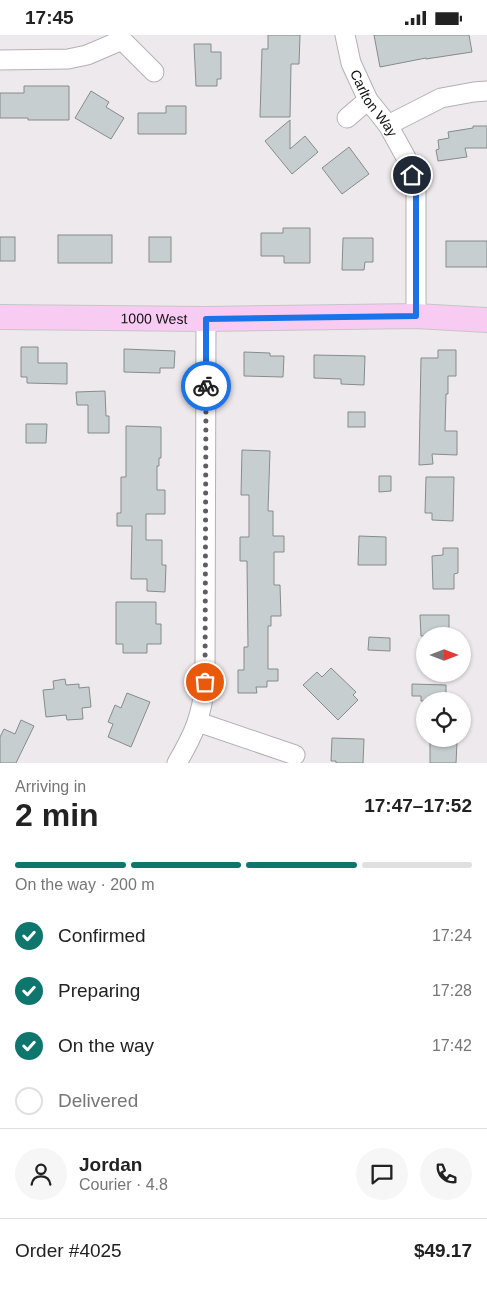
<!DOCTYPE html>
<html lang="en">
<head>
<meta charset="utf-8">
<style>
  body { margin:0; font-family:Arial,sans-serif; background:#f6f6f6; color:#222; height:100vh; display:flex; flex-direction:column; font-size:19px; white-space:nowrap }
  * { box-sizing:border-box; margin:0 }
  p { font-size:16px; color:#767676 }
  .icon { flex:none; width:28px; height:28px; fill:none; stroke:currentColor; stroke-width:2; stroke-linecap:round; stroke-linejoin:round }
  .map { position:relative; height:728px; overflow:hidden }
  .details { display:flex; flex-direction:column; background:#fff; flex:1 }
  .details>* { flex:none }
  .needle { width:32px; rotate:90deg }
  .tools { position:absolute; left:416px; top:592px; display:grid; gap:10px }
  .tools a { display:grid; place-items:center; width:55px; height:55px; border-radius:50%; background:#fff; box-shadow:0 1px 4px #0004; font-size:25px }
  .pin { position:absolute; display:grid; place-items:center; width:42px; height:42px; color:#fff; margin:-21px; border:2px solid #fff; border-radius:50%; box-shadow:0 1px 5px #0007 }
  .courier { position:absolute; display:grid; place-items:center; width:50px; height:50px; margin:-25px; border:4px solid #1a73e8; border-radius:50%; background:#fff; color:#222; box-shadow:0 1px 6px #0007 }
  .headline em { font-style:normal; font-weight:700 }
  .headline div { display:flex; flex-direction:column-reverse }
  .headline { display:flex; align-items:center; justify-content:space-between; height:85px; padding:0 15px }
  h1 { font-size:32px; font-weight:700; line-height:38px }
  .bar { display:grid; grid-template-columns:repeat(4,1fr); gap:8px 5px; align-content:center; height:60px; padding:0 15px }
  .bar i { height:6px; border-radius:4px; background:#e0e0e0 }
  .bar .active { background:#0f766e }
  .bar p { grid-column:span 4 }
  .line { display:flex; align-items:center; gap:12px; padding:0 15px; border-top:1px solid #e0e0e0 }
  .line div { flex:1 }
  .round { display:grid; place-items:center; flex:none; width:52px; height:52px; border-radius:26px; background:#f6f6f6 }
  ol { padding:0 15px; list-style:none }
  li { display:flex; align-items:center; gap:15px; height:55px }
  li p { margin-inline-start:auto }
  li .icon { padding:5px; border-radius:50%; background:#0f766e; color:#fff; stroke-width:4 }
  li:last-child { color:#767676 }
  li i { width:28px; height:28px; border:2px solid #e0e0e0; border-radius:50% }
  .status { display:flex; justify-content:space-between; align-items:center; height:35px; padding:0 25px; background:#fff; direction:ltr }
  .status svg { height:14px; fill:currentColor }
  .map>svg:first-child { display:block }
  .building { fill:#c7ced0; stroke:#858c8d }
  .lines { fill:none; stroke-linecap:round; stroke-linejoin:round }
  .minor-casing { stroke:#b5b0b4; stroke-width:21 }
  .major-casing { stroke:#c6c6c6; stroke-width:26 }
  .minor { stroke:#fff; stroke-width:19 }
  .major { stroke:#f8cbf2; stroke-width:24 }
  .done { stroke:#5f5d5f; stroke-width:5; stroke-dasharray:0 9 }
  .route { stroke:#1a73e8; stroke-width:6 }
  .labels { text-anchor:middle; stroke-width:4; stroke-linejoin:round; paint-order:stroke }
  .street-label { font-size:14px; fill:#121112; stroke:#eee9ed }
</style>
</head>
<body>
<div class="status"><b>17:45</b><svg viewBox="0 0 49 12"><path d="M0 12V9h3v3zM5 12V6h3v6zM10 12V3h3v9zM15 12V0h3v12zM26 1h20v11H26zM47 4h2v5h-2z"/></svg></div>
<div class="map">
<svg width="487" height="728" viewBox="0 0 487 728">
  <rect width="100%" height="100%" fill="#eee9ed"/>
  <g class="building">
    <path d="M 268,0 L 300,0 L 299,29 L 291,29 L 290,82 L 260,82 L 262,14 L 268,14 Z"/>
    <path d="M 374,0 L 469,0 L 472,17 L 426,24 L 426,23 L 380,32 Z"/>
    <path d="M 194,9 L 211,9 L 211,17 L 221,17 L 221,44 L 217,44 L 217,51 L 196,51 Z"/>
    <path d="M 24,51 L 69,51 L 69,85 L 28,85 L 28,83 L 0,83 L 0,58 L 24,58 Z"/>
    <path d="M 91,56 L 109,67 L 106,72 L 124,83 L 111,104 L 75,83 Z"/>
    <path d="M 166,71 L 186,71 L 186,99 L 138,99 L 138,78 L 166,78 Z"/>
    <path d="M 290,85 L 290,114 L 305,101 L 318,117 L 292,139 L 265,106 Z"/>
    <path d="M 473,91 L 487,91 L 487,113 L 465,113 L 467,122 L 438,126 L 436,115 L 439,114 L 438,105 L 449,103 L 448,97 L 473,93 Z"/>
    <path d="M 349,112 L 369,139 L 342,159 L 322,133 Z"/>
    <path d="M 283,193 L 310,193 L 310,228 L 284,228 L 284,221 L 261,221 L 261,198 L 283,198 Z"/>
    <rect x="58" y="200" width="54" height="28"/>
    <rect x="0" y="202" width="15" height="24"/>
    <rect x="149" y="202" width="22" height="25"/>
    <path d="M 343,203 L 373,203 L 373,227 L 365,227 L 364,235 L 342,235 Z"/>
    <rect x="446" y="206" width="41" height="26"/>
    <path d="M 21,312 L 38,312 L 38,328 L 67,328 L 67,349 L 27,348 L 27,342 L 21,342 Z"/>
    <path d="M 124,314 L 175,316 L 174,333 L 160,333 L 160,338 L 124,337 Z"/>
    <path d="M 438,315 L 456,315 L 456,341 L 448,341 L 448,359 L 446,359 L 445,396 L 457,396 L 457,420 L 432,419 L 433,429 L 419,430 L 421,323 L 438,323 Z"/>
    <path d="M 244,317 L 270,318 L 270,321 L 284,321 L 283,342 L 244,341 Z"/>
    <path d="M 314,320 L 365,321 L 364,350 L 341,349 L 341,344 L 314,343 Z"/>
    <path d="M 105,356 L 106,381 L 109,381 L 109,398 L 88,398 L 88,370 L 77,370 L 76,357 Z"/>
    <rect x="348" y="377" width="17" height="15"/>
    <path d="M 26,389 L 47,389 L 46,408 L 26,408 Z"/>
    <path d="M 126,391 L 161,392 L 161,423 L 159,423 L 159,431 L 157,431 L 157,455 L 165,455 L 165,479 L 146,479 L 146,505 L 162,505 L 162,530 L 166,530 L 165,557 L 147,556 L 147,544 L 131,544 L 132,491 L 117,491 L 117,478 L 121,478 L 121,442 L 126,442 Z"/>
    <path d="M 242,415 L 270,416 L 268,476 L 273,476 L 273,501 L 284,501 L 284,517 L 274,517 L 274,550 L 280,550 L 281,581 L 271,581 L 271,591 L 268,591 L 268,634 L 278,634 L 278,646 L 267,646 L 267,652 L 256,652 L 257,658 L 238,658 L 238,635 L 244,635 L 244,612 L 248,612 L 247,526 L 240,526 L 240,502 L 249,502 L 249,460 L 241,460 Z"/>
    <path d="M 379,441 L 391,441 L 391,456 L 379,457 Z"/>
    <path d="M 426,442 L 454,442 L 453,486 L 432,485 L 432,478 L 425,478 Z"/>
    <path d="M 359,501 L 386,502 L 386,530 L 358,530 Z"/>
    <path d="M 443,513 L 458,513 L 458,538 L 454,539 L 454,554 L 433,554 L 432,521 L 443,520 Z"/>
    <path d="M 116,567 L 156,567 L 156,589 L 161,589 L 161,609 L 147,609 L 147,618 L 123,618 L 123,609 L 116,609 Z"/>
    <path d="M 420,580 L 449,580 L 449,601 L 421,601 Z"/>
    <path d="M 369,602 L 390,603 L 390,616 L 368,615 Z"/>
    <path d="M 331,633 L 356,657 L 353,660 L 358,665 L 338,685 L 303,650 L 317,637 L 322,642 Z"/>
    <path d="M 65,644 L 66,650 L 79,649 L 79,653 L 89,652 L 91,672 L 82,673 L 83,684 L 67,685 L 66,680 L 46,682 L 43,655 L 54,654 L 53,646 Z"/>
    <path d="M 412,649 L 446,650 L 446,666 L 421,666 L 421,661 L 412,661 Z"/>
    <path d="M 127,658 L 150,667 L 131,712 L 108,702 L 113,689 L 108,687 L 115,670 L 121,673 Z"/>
    <path d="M 21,685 L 34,691 L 16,728 L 0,728 L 0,702 L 4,694 L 15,699 Z"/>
    <path d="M 332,703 L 364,704 L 363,728 L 336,728 L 336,726 L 331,726 Z"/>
    <path d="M 430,707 L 457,707 L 456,728 L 430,728 Z"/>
  </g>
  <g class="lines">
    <g class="minor-casing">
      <g id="minor">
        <path d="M 119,0 L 122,5 L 154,37"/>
        <path id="s1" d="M 345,0 L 351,28 L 368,65 L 388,90 L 409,128 L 416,151 L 416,281"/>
        <path d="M 0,25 L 68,24 L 87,20 L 122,5"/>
        <path d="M 347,83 L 368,65"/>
        <path d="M 388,90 L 441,63 L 474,57 L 487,56"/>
        <path d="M 198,687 L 295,720"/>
        <path d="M 177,728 C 194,699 202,681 205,647 L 206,284"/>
      </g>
    </g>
    <g class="major-casing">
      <g id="major">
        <path id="s2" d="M 0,282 L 206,284 L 416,281 L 487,285"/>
      </g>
    </g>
    <use href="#minor" class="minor"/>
    <use href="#major" class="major"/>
  </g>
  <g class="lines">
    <path class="done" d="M 205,647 L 206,351"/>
    <path class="route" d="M 206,351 L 206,284 L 416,281 L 416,151 L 412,140"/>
  </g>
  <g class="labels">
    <g class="street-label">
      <text dy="5" stroke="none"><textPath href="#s1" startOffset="75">Carlton Way</textPath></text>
      <text dy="5" stroke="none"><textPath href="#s2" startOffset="154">1000 West</textPath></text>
    </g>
  </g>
</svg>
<div class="tools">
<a><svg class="needle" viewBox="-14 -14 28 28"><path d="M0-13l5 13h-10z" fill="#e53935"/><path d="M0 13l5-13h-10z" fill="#767676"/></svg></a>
<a><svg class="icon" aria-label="locate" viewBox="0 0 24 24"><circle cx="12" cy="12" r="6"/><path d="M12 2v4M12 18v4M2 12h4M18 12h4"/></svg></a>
</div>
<div class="pin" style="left:205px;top:647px;background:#ea580c"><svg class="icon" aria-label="bag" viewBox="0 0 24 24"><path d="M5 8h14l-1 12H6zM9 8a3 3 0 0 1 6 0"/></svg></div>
<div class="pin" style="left:412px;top:140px;background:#1f2937"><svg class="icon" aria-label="home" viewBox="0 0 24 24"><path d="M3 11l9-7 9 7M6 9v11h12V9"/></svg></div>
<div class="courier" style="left:206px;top:351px"><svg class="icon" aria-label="bike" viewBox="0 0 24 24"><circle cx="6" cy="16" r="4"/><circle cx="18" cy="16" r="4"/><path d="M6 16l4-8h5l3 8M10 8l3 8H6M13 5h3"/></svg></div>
</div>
<section class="details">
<div class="headline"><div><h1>2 min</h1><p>Arriving in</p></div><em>17:47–17:52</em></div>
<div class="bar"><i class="active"></i><i class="active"></i><i class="active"></i><i></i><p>On the way · 200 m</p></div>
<ol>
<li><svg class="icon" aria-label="check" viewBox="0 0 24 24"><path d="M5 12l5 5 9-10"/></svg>Confirmed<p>17:24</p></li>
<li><svg class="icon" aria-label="check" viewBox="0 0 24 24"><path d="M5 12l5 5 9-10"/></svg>Preparing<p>17:28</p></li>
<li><svg class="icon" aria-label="check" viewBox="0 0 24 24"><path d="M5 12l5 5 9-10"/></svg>On the way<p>17:42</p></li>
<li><i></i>Delivered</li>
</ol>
<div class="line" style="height:90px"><a class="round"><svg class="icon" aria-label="person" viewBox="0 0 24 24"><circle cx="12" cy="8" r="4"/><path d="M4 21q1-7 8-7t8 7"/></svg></a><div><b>Jordan</b><p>Courier · 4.8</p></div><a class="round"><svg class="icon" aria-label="chat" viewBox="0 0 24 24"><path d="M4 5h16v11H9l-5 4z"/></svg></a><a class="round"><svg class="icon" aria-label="phone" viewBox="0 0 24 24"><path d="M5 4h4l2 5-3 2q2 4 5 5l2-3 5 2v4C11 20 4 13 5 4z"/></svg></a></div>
<div class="line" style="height:65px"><div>Order #4025</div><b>$49.17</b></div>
</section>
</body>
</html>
